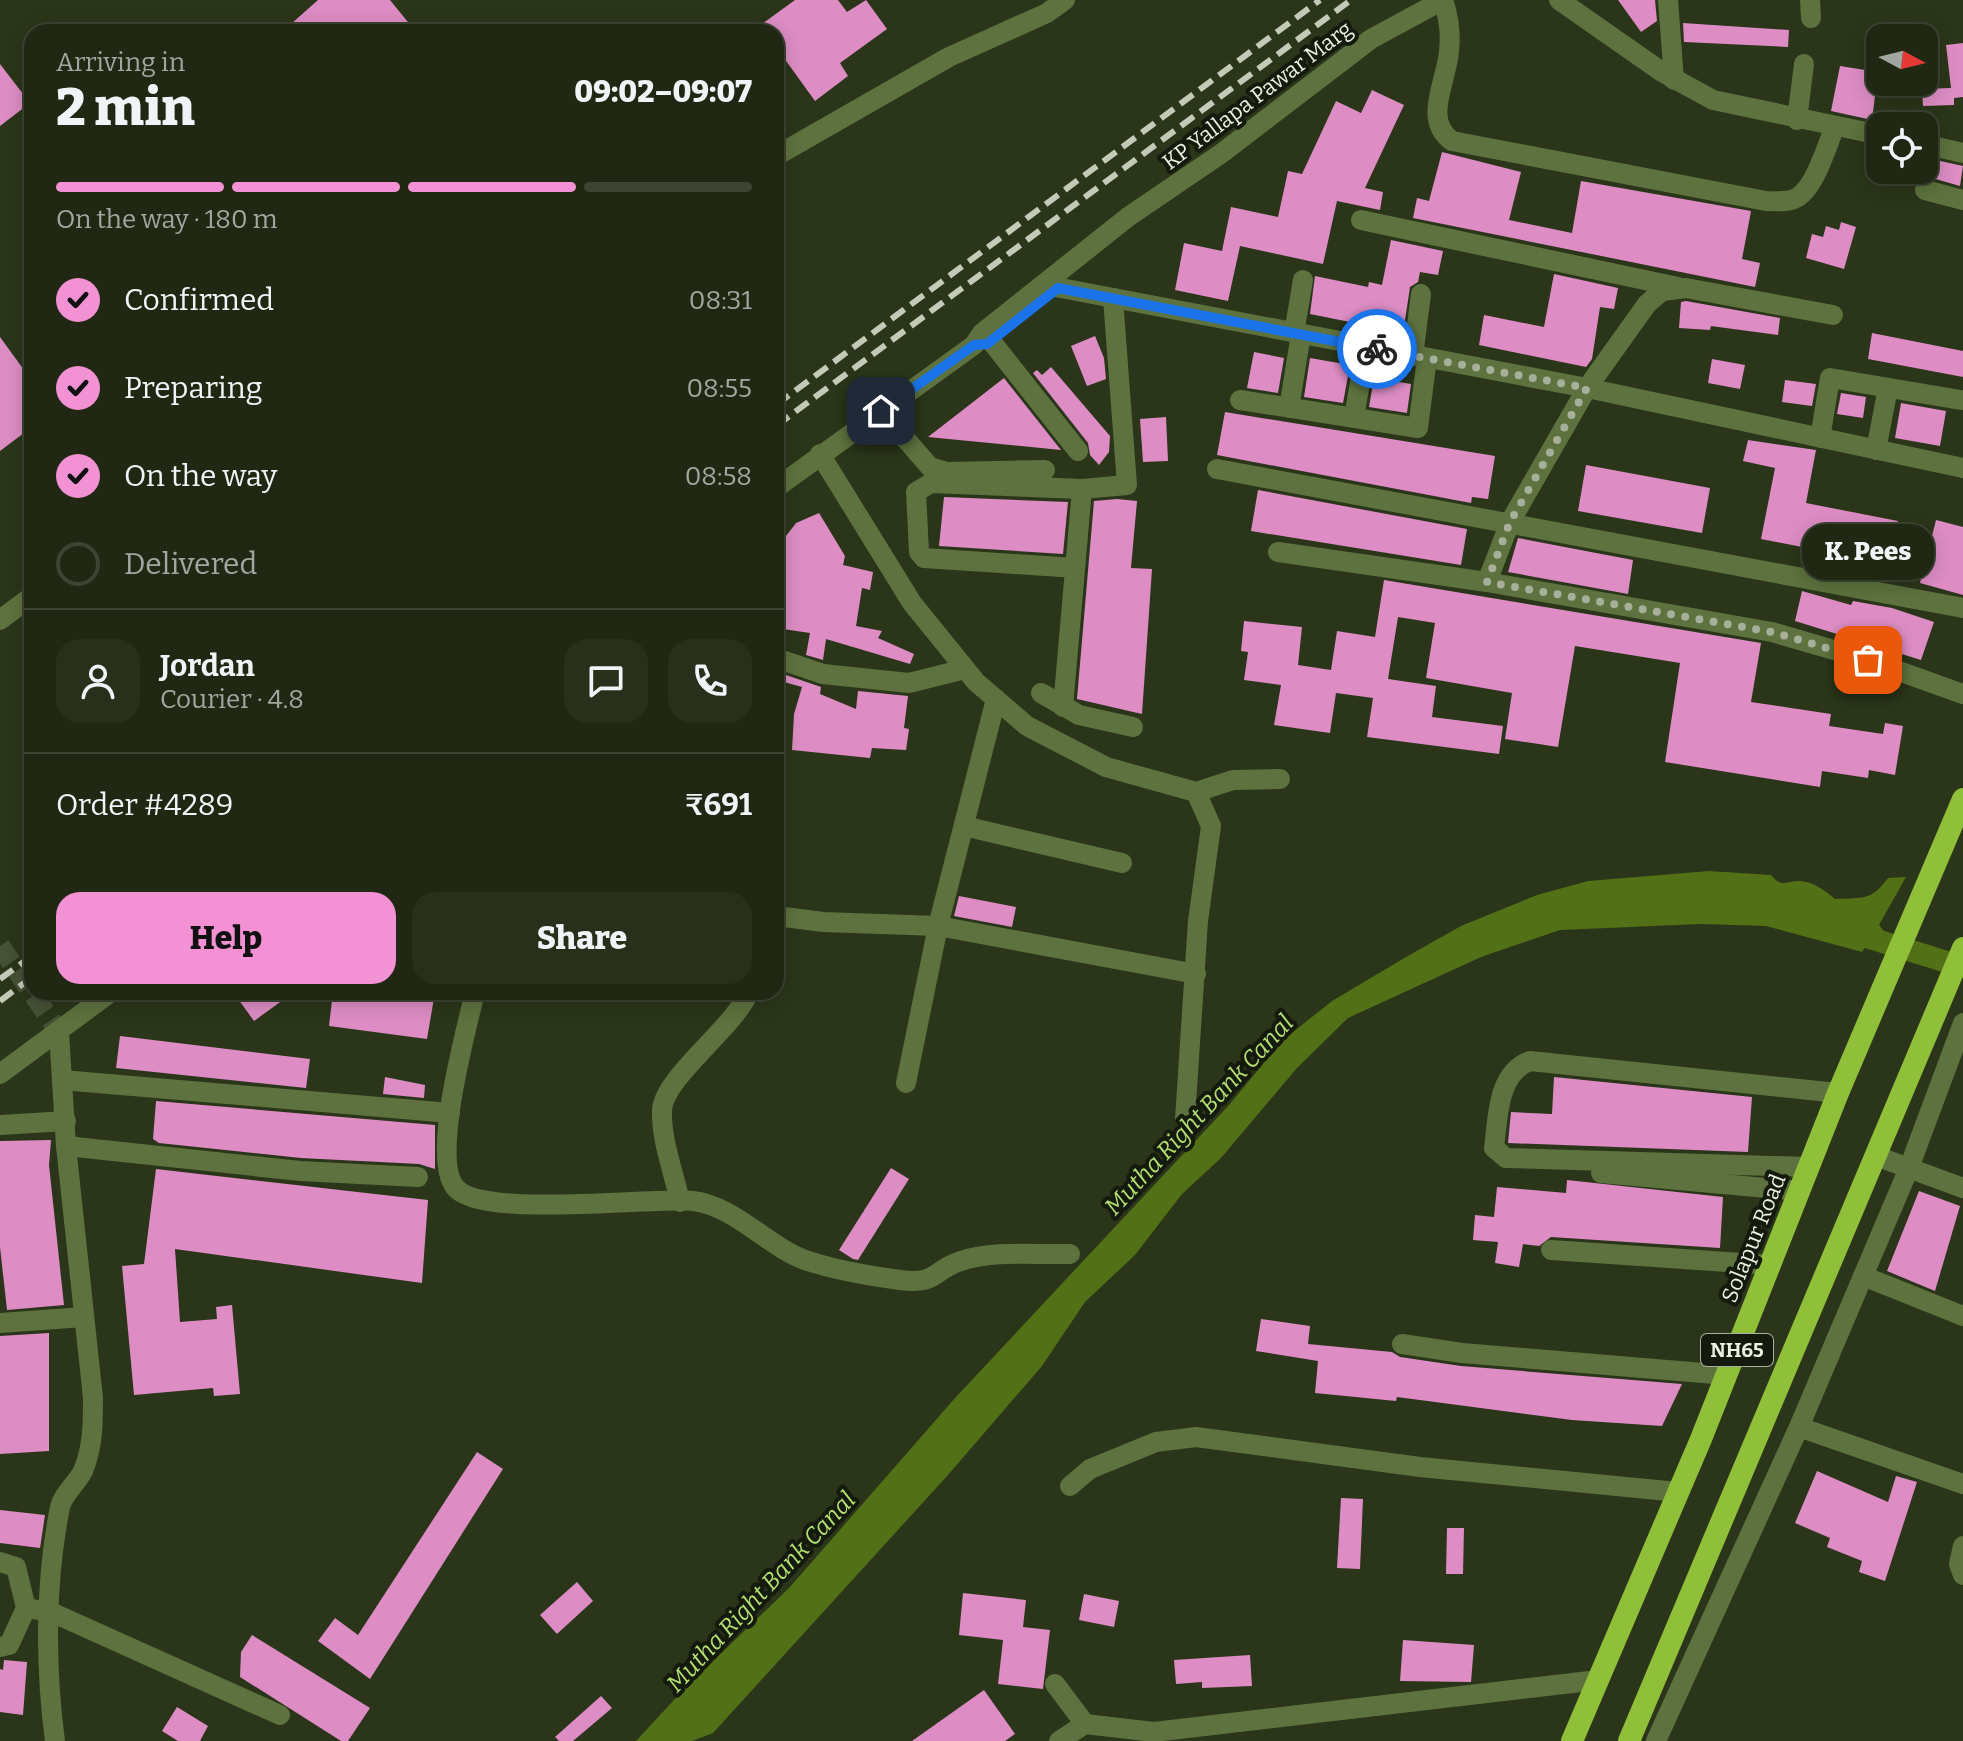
<!DOCTYPE html>
<html lang="en">
<head>
<meta charset="utf-8">
<style>
  body { margin:0; font-family:Bitter,serif; background:#28301c; color:#f1f3f6; height:100vh; display:flex; flex-direction:column; font-size:30px; white-space:nowrap }
  * { box-sizing:border-box; margin:0 }
  p { font-size:26px; color:#a2a6a0 }
  .icon { flex:none; width:44px; height:44px; fill:none; stroke:currentColor; stroke-width:2; stroke-linecap:round; stroke-linejoin:round }
  .map { position:relative; flex:1; overflow:hidden }
  .details { position:absolute; left:24px; top:24px; width:760px; height:976px; display:flex; flex-direction:column; background:#202813; border-radius:24px; box-shadow:0 4px 20px #0003,0 0 0 2px #3d4433 }
  .details>* { flex:none }
  .needle { width:52px; rotate:97deg }
  .tools { position:absolute; left:1866px; top:24px; display:grid; gap:16px }
  .tools a { display:grid; place-items:center; width:72px; height:72px; border-radius:16px; background:#202813; box-shadow:0 4px 20px #0003,0 0 0 2px #3d4433; font-size:40px }
  .pin { position:absolute; display:grid; place-items:center; width:68px; height:68px; color:#fff; margin:-34px; border-radius:16px; box-shadow:0 4px 12px #0006 }
  .courier { position:absolute; display:grid; place-items:center; width:80px; height:80px; margin:-40px; border:6px solid #1a73e8; border-radius:50%; background:#fff; color:#222; box-shadow:0 2px 10px #0007 }
  .bubble { position:absolute; height:56px; border-radius:24px; background:#202813; box-shadow:0 4px 20px #0003,0 0 0 2px #3d4433; font-size:26px; font-weight:800; line-height:56px; text-align:center }
  .head em { font-style:normal; font-weight:800 }
  .head div { display:flex; flex-direction:column-reverse }
  .head { display:flex; align-items:center; justify-content:space-between; height:136px; padding:0 32px }
  h1 { font-size:52px; font-weight:800; line-height:60px }
  .bar { display:grid; grid-template-columns:repeat(4,1fr); gap:12px 8px; align-content:center; height:96px; padding:0 32px }
  .bar i { height:10px; border-radius:6px; background:#3d4433 }
  .bar .on { background:#f391d5 }
  .bar p { grid-column:span 4 }
  .line { display:flex; align-items:center; gap:20px; padding:0 32px; border-top:2px solid #3d4433 }
  .line div { flex:1 }
  .round { display:grid; place-items:center; flex:none; width:84px; height:84px; border-radius:24px; background:#28301c }
  ol { padding:0 32px; list-style:none }
  li { display:flex; align-items:center; gap:24px; height:88px }
  li p { margin-inline-start:auto }
  li .icon { padding:8px; border-radius:50%; background:#f391d5; color:#111; stroke-width:4 }
  li:last-child { color:#a2a6a0 }
  li i { width:44px; height:44px; border:4px solid #3d4433; border-radius:50% }
  .action { display:flex; gap:16px; margin-top:auto; padding:16px 32px }
  .action a { flex:1; height:92px; border-radius:24px; background:#f391d5; color:#111; font-size:32px; font-weight:800; line-height:92px; text-align:center }
  .action a+a { background:#28301c; color:#f1f3f6 }
  .map>svg:first-child { display:block }
  .water { fill:#527016 }
  .lines { fill:none; stroke-linecap:round; stroke-linejoin:round }
  .canal { stroke:#527016; stroke-width:22 }
  .building { fill:#dd8dc4 }
  .minor-tunnel { stroke:#475137; stroke-width:20; stroke-dasharray:20 10; stroke-linecap:butt }
  .minor { stroke:#5d723e; stroke-width:20 }
  .tertiary { stroke:#5d723e; stroke-width:20 }
  .trunk { stroke:#90bf3a; stroke-width:22 }
  .rail { stroke:#c3cbb8; stroke-width:6; stroke-dasharray:16 8; stroke-linecap:butt }
  .done { stroke:#a6af9a; stroke-width:8; stroke-dasharray:0 14.4 }
  .route { stroke:#1a73e8; stroke-width:10 }
  .labels { text-anchor:middle; stroke-width:8; stroke-linejoin:round; paint-order:stroke }
  .shield { fill:#151a0e; stroke:#a9b0a1; stroke-width:2 }
  .shield-label { font-size:20px; font-weight:bold; fill:#e9f1e0 }
  .street-label { font-size:22px; fill:#e9f1e0; stroke:#151a0e }
  .water-label { font-size:24px; font-style:italic; fill:#b3df6f; stroke:#151a0e }
</style>
</head>
<body>
<div class="map">
<svg width="1963" height="1741" viewBox="0 0 1963 1741">
  <rect width="100%" height="100%" fill="#2a3519"/>
  <path class="water" d="M 1709,871 L 1771,875 C 1782,888 1785,881 1800,881 C 1812,881 1826,891 1835,899 C 1863,897 1870,902 1888,878 L 1906,877 L 1879,925 L 1887,935 L 1885,943 L 1866,946 L 1862,952 L 1766,926 L 1701,924 L 1560,930 L 1481,957 L 1348,1018 L 1297,1068 L 1221,1158 L 1182,1194 L 1135,1255 L 1085,1302 L 1042,1366 L 948,1475 L 713,1733 L 692,1741 L 636,1741 L 686,1687 L 790,1587 L 955,1398 L 1229,1105 L 1283,1040 L 1332,1001 L 1406,957 L 1461,926 L 1537,895 L 1588,881 Z"/>
  <g class="lines">
    <path class="canal" d="M 1857,934 L 1963,967"/>
  </g>
  <g class="building">
    <path d="M 318,0 L 390,0 L 416,32 L 282,32 Z"/>
    <path d="M 795,0 L 838,0 L 847,12 L 866,0 L 887,29 L 840,63 L 848,76 L 815,101 L 776,47 L 776,32 L 751,32 Z"/>
    <path d="M 1618,0 L 1655,0 L 1657,21 L 1641,32 Z"/>
    <path d="M 1683,23 L 1789,30 L 1788,47 L 1684,42 Z"/>
    <path d="M 1963,43 L 1963,97 L 1954,98 L 1954,105 L 1923,106 L 1922,89 L 1951,88 L 1946,45 Z"/>
    <path d="M 0,64 L 30,103 L 0,126 Z"/>
    <path d="M 1840,66 L 1878,72 L 1872,120 L 1831,111 Z"/>
    <path d="M 1372,90 L 1404,105 L 1365,188 L 1383,192 L 1380,210 L 1337,201 L 1323,264 L 1240,246 L 1228,301 L 1175,290 L 1184,243 L 1222,251 L 1231,207 L 1278,217 L 1288,171 L 1302,174 L 1336,101 L 1361,113 Z"/>
    <path d="M 1442,152 L 1521,172 L 1509,220 L 1572,233 L 1581,181 L 1751,211 L 1742,259 L 1760,263 L 1755,287 L 1413,218 L 1417,198 L 1429,201 Z"/>
    <path d="M 1936,160 L 1963,166 L 1960,186 L 1932,178 Z"/>
    <path d="M 1841,222 L 1856,227 L 1844,269 L 1806,258 L 1812,234 L 1823,237 L 1826,226 L 1839,230 Z"/>
    <path d="M 1391,240 L 1443,251 L 1438,275 L 1420,272 L 1418,282 L 1410,287 L 1402,340 L 1359,331 L 1360,324 L 1310,314 L 1315,276 L 1368,287 L 1369,282 L 1382,285 Z"/>
    <path d="M 1554,274 L 1618,288 L 1614,309 L 1600,307 L 1592,359 L 1586,367 L 1479,345 L 1484,315 L 1544,327 Z"/>
    <path d="M 1686,301 L 1780,318 L 1778,335 L 1711,326 L 1710,330 L 1679,328 L 1681,302 Z"/>
    <path d="M 1872,333 L 1963,351 L 1963,377 L 1868,359 Z"/>
    <path d="M 1095,336 L 1104,358 L 1106,379 L 1087,386 L 1071,346 Z"/>
    <path d="M 0,337 L 32,381 L 32,427 L 0,451 Z"/>
    <path d="M 1254,352 L 1284,358 L 1278,393 L 1247,388 Z"/>
    <path d="M 1310,358 L 1350,365 L 1343,403 L 1304,397 Z"/>
    <path d="M 1712,359 L 1745,365 L 1740,389 L 1708,383 Z"/>
    <path d="M 1051,367 L 1110,436 L 1109,452 L 1099,465 L 1090,455 L 1088,443 L 1033,373 L 1037,370 L 1042,375 Z"/>
    <path d="M 1004,378 L 1061,450 L 928,437 Z"/>
    <path d="M 1374,378 L 1411,384 L 1407,413 L 1369,407 Z"/>
    <path d="M 1785,380 L 1816,384 L 1812,406 L 1782,402 Z"/>
    <path d="M 1841,393 L 1866,397 L 1863,418 L 1837,414 Z"/>
    <path d="M 1901,403 L 1946,411 L 1940,446 L 1895,438 Z"/>
    <path d="M 1225,412 L 1495,456 L 1488,499 L 1472,497 L 1471,503 L 1217,455 Z"/>
    <path d="M 1166,417 L 1168,461 L 1143,462 L 1140,419 Z"/>
    <path d="M 1748,440 L 1816,450 L 1806,503 L 1898,521 L 1889,564 L 1761,539 L 1775,468 L 1743,461 Z"/>
    <path d="M 1586,465 L 1710,488 L 1702,533 L 1578,511 Z"/>
    <path d="M 1258,490 L 1467,529 L 1461,565 L 1251,531 Z"/>
    <path d="M 944,497 L 1068,502 L 1063,554 L 939,546 Z"/>
    <path d="M 1117,499 L 1137,501 L 1131,568 L 1152,569 L 1142,714 L 1077,699 L 1094,501 Z"/>
    <path d="M 819,513 L 845,556 L 843,565 L 873,572 L 870,590 L 862,588 L 856,626 L 882,631 L 878,638 L 914,654 L 910,664 L 826,639 L 823,660 L 806,655 L 810,633 L 776,628 L 776,571 L 784,555 L 776,549 L 796,523 Z"/>
    <path d="M 1936,520 L 1963,527 L 1963,595 L 1920,583 Z"/>
    <path d="M 1518,538 L 1633,560 L 1628,594 L 1508,572 Z"/>
    <path d="M 1384,580 L 1761,643 L 1751,702 L 1831,714 L 1829,726 L 1883,734 L 1885,723 L 1903,726 L 1895,775 L 1869,770 L 1868,778 L 1822,771 L 1820,787 L 1665,762 L 1680,663 L 1575,646 L 1558,747 L 1505,739 L 1512,693 L 1426,678 L 1435,623 L 1398,617 L 1388,679 L 1436,686 L 1432,717 L 1503,726 L 1499,754 L 1367,737 L 1373,698 L 1336,693 L 1330,733 L 1274,725 L 1281,685 L 1244,680 L 1248,652 L 1241,651 L 1244,621 L 1302,627 L 1298,665 L 1331,670 L 1337,631 L 1375,637 Z"/>
    <path d="M 1802,591 L 1851,605 L 1853,601 L 1892,608 L 1934,622 L 1921,660 L 1795,621 Z"/>
    <path d="M 786,675 L 821,687 L 820,694 L 856,709 L 858,691 L 908,696 L 904,728 L 909,729 L 906,750 L 872,748 L 870,758 L 792,750 L 794,714 L 802,687 L 784,682 Z"/>
    <path d="M 959,896 L 1016,907 L 1012,927 L 954,916 Z"/>
    <path d="M 233,992 L 294,992 L 254,1021 Z"/>
    <path d="M 333,992 L 385,992 L 434,998 L 427,1039 L 329,1026 Z"/>
    <path d="M 120,1036 L 310,1059 L 306,1088 L 116,1068 Z"/>
    <path d="M 385,1077 L 425,1085 L 424,1098 L 383,1094 Z"/>
    <path d="M 1554,1077 L 1752,1097 L 1748,1152 L 1508,1143 L 1511,1112 L 1552,1114 Z"/>
    <path d="M 156,1101 L 435,1125 L 435,1169 L 419,1164 L 301,1158 L 159,1143 L 153,1139 Z"/>
    <path d="M 51,1140 L 49,1165 L 64,1305 L 7,1310 L 0,1247 L 0,1141 Z"/>
    <path d="M 891,1168 L 909,1179 L 858,1260 L 853,1259 L 839,1250 Z"/>
    <path d="M 156,1169 L 428,1200 L 422,1283 L 175,1249 L 180,1322 L 217,1319 L 216,1307 L 232,1305 L 240,1394 L 214,1396 L 213,1388 L 134,1395 L 122,1266 L 144,1264 Z"/>
    <path d="M 1567,1180 L 1723,1197 L 1720,1248 L 1551,1237 L 1539,1246 L 1523,1244 L 1519,1267 L 1495,1263 L 1498,1242 L 1473,1240 L 1475,1215 L 1494,1217 L 1497,1187 L 1566,1193 Z"/>
    <path d="M 1919,1191 L 1960,1206 L 1935,1291 L 1887,1271 Z"/>
    <path d="M 1261,1319 L 1310,1326 L 1308,1344 L 1392,1352 L 1400,1357 L 1461,1366 L 1682,1384 L 1662,1426 L 1572,1420 L 1397,1397 L 1396,1401 L 1315,1393 L 1318,1361 L 1256,1351 Z"/>
    <path d="M 49,1333 L 49,1451 L 0,1454 L 0,1336 Z"/>
    <path d="M 477,1452 L 503,1469 L 370,1679 L 318,1641 L 335,1618 L 358,1635 Z"/>
    <path d="M 1817,1471 L 1888,1502 L 1896,1476 L 1917,1482 L 1885,1581 L 1859,1572 L 1862,1561 L 1827,1547 L 1830,1538 L 1795,1523 Z"/>
    <path d="M 1341,1498 L 1363,1499 L 1360,1569 L 1337,1568 Z"/>
    <path d="M 0,1510 L 45,1515 L 40,1548 L 0,1543 Z"/>
    <path d="M 1447,1528 L 1464,1528 L 1463,1574 L 1446,1574 Z"/>
    <path d="M 577,1582 L 593,1601 L 557,1634 L 540,1615 Z"/>
    <path d="M 963,1593 L 1026,1600 L 1023,1627 L 1050,1630 L 1043,1689 L 998,1684 L 1003,1640 L 959,1635 Z"/>
    <path d="M 1084,1594 L 1119,1601 L 1114,1627 L 1079,1620 Z"/>
    <path d="M 252,1635 L 370,1708 L 348,1741 L 341,1741 L 240,1677 L 241,1652 Z"/>
    <path d="M 1403,1640 L 1474,1645 L 1471,1682 L 1400,1681 Z"/>
    <path d="M 1250,1655 L 1252,1686 L 1202,1688 L 1202,1682 L 1176,1684 L 1174,1660 Z"/>
    <path d="M 4,1660 L 27,1662 L 23,1715 L 0,1712 L 0,1669 L 3,1670 Z"/>
    <path d="M 984,1690 L 1015,1734 L 1005,1741 L 912,1741 Z"/>
    <path d="M 601,1696 L 612,1708 L 573,1741 L 559,1741 L 555,1737 Z"/>
    <path d="M 177,1707 L 208,1726 L 200,1741 L 178,1741 L 162,1731 Z"/>
  </g>
  <g class="lines">
    <path class="minor-tunnel" d="M 0,946 L 59,1032"/>
    <g class="minor">
      <path d="M 1443,0 C 1449,17 1451,33 1449,51 C 1447,81 1422,120 1452,141 L 1766,201 C 1776,201 1789,203 1798,197 C 1816,185 1826,147 1835,127"/>
      <path d="M 1668,0 L 1674,80"/>
      <path d="M 1810,0 L 1811,18"/>
      <path d="M 1797,120 L 1804,64"/>
      <path d="M 776,156 L 949,57 L 1047,13 L 1065,0"/>
      <path d="M 1925,190 L 1963,200"/>
      <path d="M 1361,220 L 1678,287"/>
      <path d="M 1294,333 L 1303,280"/>
      <path d="M 991,341 L 1078,451"/>
      <path d="M 1413,356 L 1421,294"/>
      <path d="M 1240,400 L 1418,428 L 1427,358"/>
      <path d="M 1289,408 L 1301,334"/>
      <path d="M 881,411 L 930,467 L 947,472 L 1045,470"/>
      <path d="M 1354,418 L 1366,346"/>
      <path d="M 1820,438 L 1830,378 L 1961,400"/>
      <path d="M 1876,450 L 1888,388"/>
      <path d="M 820,454 L 912,603 L 976,682 L 1027,726 L 1106,767 L 1196,792 L 1233,780 L 1280,779"/>
      <path d="M 1217,469 L 1963,608"/>
      <path d="M 1082,489 L 1127,485 L 1113,298"/>
      <path d="M 1278,552 L 1487,582 L 1772,632 L 1868,660 L 1963,694"/>
      <path d="M 1487,582 L 1510,522 L 1587,388 L 1647,304 L 1662,291 L 1686,288 L 1833,315"/>
      <path d="M 0,620 L 32,596"/>
      <path d="M 776,658 L 823,674 L 909,683 L 965,669"/>
      <path d="M 1041,693 L 1079,715 L 1133,727"/>
      <path d="M 1063,707 L 1082,489 L 931,483 L 916,492 L 919,552 L 924,558 L 1075,568"/>
      <path d="M 964,826 L 1122,863"/>
      <path d="M 776,916 L 823,922 L 938,926 L 1196,974"/>
      <path d="M 475,992 C 466,1031 431,1157 455,1187 C 479,1219 649,1197 693,1201 C 735,1206 767,1246 805,1260 C 834,1270 870,1276 900,1280 C 938,1285 932,1270 961,1261 C 993,1250 1036,1255 1070,1254"/>
      <path d="M 62,1080 L 450,1113"/>
      <path d="M 906,1083 L 938,926 L 996,699"/>
      <path d="M 1185,1119 L 1198,921 L 1211,826 L 1196,792"/>
      <path d="M 0,1125 L 66,1121"/>
      <path d="M 66,1146 L 300,1171 L 418,1177"/>
      <path d="M 1876,1156 L 1963,1188"/>
      <path d="M 1809,1167 L 1506,1158 L 1494,1148 C 1498,1118 1497,1073 1530,1061 L 1838,1093"/>
      <path d="M 1601,1173 L 1800,1191"/>
      <path d="M 680,1202 C 674,1172 661,1141 662,1110 C 664,1077 733,1029 749,992"/>
      <path d="M 1551,1250 L 1771,1265"/>
      <path d="M 1863,1276 L 1963,1316"/>
      <path d="M 0,1323 L 84,1317"/>
      <path d="M 1402,1344 L 1462,1353 L 1727,1375"/>
      <path d="M 1799,1427 L 1963,1484"/>
      <path d="M 1070,1486 L 1090,1469 L 1156,1442 L 1196,1437 L 1420,1467 L 1678,1492"/>
      <path d="M 1963,1546 L 1959,1564 L 1963,1575"/>
      <path d="M 0,1562 L 16,1567 L 26,1608 L 9,1645 L 0,1647"/>
      <path d="M 26,1608 L 51,1612 L 280,1715"/>
      <path d="M 1055,1684 L 1085,1724"/>
      <path d="M 55,1741 C 45,1666 45,1582 60,1507 C 63,1494 77,1483 83,1471 C 93,1447 93,1424 93,1398 L 66,1146 L 59,1032"/>
      <path d="M 1059,1741 L 1085,1724 L 1154,1732 L 1598,1680"/>
      <path d="M 1656,1741 L 1799,1427 L 1909,1168 L 1963,1023"/>
    </g>
    <g class="tertiary">
      <path d="M 1559,0 L 1662,72 L 1713,100 L 1880,135"/>
      <path d="M 1924,144 L 1963,153"/>
      <path d="M 1045,285 L 1587,388 L 1963,468"/>
      <path d="M 776,488 L 974,345 L 982,333 L 1128,217 L 1222,153 L 1371,39 L 1443,0"/>
      <path d="M 0,1074 L 111,992"/>
    </g>
    <g class="trunk">
      <path d="M 1572,1741 L 1701,1439 L 1838,1093 L 1963,799"/>
      <path d="M 1629,1741 L 1963,948"/>
    </g>
    <g class="rail">
      <path d="M 776,405 L 1320,0"/>
      <path d="M 776,426 L 1351,0"/>
      <path d="M 0,979 L 32,956"/>
      <path d="M 0,1001 L 32,977"/>
    </g>
  </g>
  <g class="lines">
    <path class="done" d="M 1377,349 L 1587,388 L 1510,522 L 1487,582 L 1772,632 L 1868,660"/>
    <path class="route" d="M 881,411 L 974,345 L 987,344 L 1058,288 L 1377,349"/>
  </g>
  <g class="labels">
    <rect class="shield" x="1701" y="1334" width="72" height="32" rx="6"/>
    <g class="shield-label">
      <text x="1737" y="1357">NH65</text>
    </g>
    <g class="street-label">
      <text transform="translate(1257 95) rotate(-37)" y="8">KP Yallapa Pawar Marg</text>
      <text transform="translate(1753 1238) rotate(-68)" y="8">Solapur Road</text>
    </g>
    <g class="water-label">
      <text transform="translate(1199 1115) rotate(-47)" y="8">Mutha Right Bank Canal</text>
      <text transform="translate(761 1592) rotate(-47)" y="8">Mutha Right Bank Canal</text>
    </g>
  </g>
</svg>
<div class="tools">
<a><svg class="needle" viewBox="-14 -14 28 28"><path d="M0-13l5 13h-10z" fill="#e53935"/><path d="M0 13l5-13h-10z" fill="#a2a6a0"/></svg></a>
<a><svg class="icon" aria-label="locate" viewBox="0 0 24 24"><circle cx="12" cy="12" r="6"/><path d="M12 2v4M12 18v4M2 12h4M18 12h4"/></svg></a>
</div>
<div class="pin" style="left:1868px;top:660px;background:#ea580c"><svg class="icon" aria-label="bag" viewBox="0 0 24 24"><path d="M5 8h14l-1 12H6zM9 8a3 3 0 0 1 6 0"/></svg></div>
<div class="pin" style="left:881px;top:411px;background:#1f2937"><svg class="icon" aria-label="home" viewBox="0 0 24 24"><path d="M3 11l9-7 9 7M6 9v11h12V9"/></svg></div>
<div class="courier" style="left:1377px;top:349px"><svg class="icon" aria-label="bike" viewBox="0 0 24 24"><circle cx="6" cy="16" r="4"/><circle cx="18" cy="16" r="4"/><path d="M6 16l4-8h5l3 8M10 8l3 8H6M13 5h3"/></svg></div>
<div class="bubble" style="left:1802px;top:524px;width:132px">K. Pees</div>
<section class="details">
<div class="head"><div><h1>2 min</h1><p>Arriving in</p></div><em>09:02–09:07</em></div>
<div class="bar"><i class="on"></i><i class="on"></i><i class="on"></i><i></i><p>On the way · 180 m</p></div>
<ol>
<li><svg class="icon" aria-label="check" viewBox="0 0 24 24"><path d="M5 12l5 5 9-10"/></svg>Confirmed<p>08:31</p></li>
<li><svg class="icon" aria-label="check" viewBox="0 0 24 24"><path d="M5 12l5 5 9-10"/></svg>Preparing<p>08:55</p></li>
<li><svg class="icon" aria-label="check" viewBox="0 0 24 24"><path d="M5 12l5 5 9-10"/></svg>On the way<p>08:58</p></li>
<li><i></i>Delivered</li>
</ol>
<div class="line" style="height:144px"><a class="round"><svg class="icon" aria-label="person" viewBox="0 0 24 24"><circle cx="12" cy="8" r="4"/><path d="M4 21q1-7 8-7t8 7"/></svg></a><div><b>Jordan</b><p>Courier · 4.8</p></div><a class="round"><svg class="icon" aria-label="chat" viewBox="0 0 24 24"><path d="M4 5h16v11H9l-5 4z"/></svg></a><a class="round"><svg class="icon" aria-label="phone" viewBox="0 0 24 24"><path d="M5 4h4l2 5-3 2q2 4 5 5l2-3 5 2v4C11 20 4 13 5 4z"/></svg></a></div>
<div class="line" style="height:104px"><div>Order #4289</div><b>₹691</b></div>
<div class="action"><a>Help</a><a>Share</a></div>
</section>
</div>
</body>
</html>
